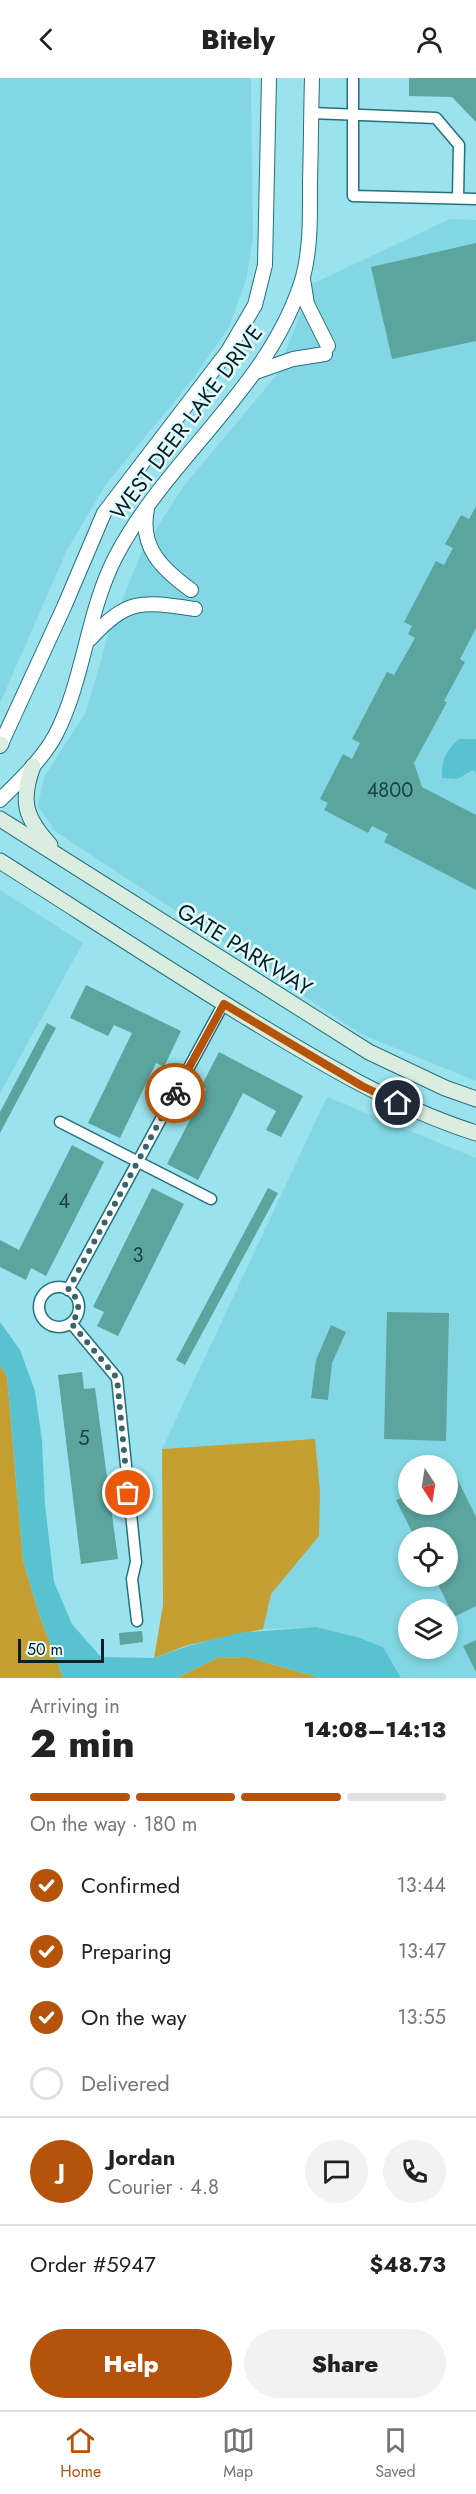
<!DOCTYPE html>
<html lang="en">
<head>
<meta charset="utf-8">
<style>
  body { margin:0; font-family:Jost,sans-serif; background:#f2f2f2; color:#222; height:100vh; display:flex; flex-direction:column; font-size:22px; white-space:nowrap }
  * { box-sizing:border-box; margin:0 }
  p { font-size:20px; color:#767676 }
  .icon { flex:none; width:33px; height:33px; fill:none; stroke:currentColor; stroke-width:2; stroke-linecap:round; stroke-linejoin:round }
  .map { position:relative; height:1600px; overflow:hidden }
  .drawer { display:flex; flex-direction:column; background:#fff; flex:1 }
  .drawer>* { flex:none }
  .needle { width:39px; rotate:168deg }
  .buttons { position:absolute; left:398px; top:1377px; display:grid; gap:12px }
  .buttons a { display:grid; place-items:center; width:60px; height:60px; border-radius:50%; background:#fff; box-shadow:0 3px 9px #0003; font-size:30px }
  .scale { position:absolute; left:18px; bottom:15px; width:86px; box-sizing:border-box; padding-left:6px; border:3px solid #022126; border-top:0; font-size:16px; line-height:21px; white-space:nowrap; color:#022126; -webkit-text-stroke:4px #e5fafd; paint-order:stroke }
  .pin { position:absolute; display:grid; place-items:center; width:51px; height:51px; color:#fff; margin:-26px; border:3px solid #fff; border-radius:50%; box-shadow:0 2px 6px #0007 }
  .courier { position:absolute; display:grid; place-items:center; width:60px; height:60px; margin:-30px; border:4px solid #b45309; border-radius:50%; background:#fff; color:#222; box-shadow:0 2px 8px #0007 }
  .summary em { font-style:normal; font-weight:800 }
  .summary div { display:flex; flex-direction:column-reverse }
  .summary { display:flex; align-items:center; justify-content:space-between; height:102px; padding:0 30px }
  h1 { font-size:39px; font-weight:800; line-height:45px }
  .bar { display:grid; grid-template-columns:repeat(4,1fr); gap:9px 6px; align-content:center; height:72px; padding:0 30px }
  .bar i { height:8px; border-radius:4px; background:#e0e0e0 }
  .bar .selected { background:#b45309 }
  .bar p { grid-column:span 4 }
  .line { display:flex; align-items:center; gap:15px; padding:0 30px; border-top:2px solid #e0e0e0 }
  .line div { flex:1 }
  .round { display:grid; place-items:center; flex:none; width:63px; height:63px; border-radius:32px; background:#f2f2f2 }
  ol { padding:0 30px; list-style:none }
  li { display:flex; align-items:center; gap:18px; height:66px }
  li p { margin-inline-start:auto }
  li .icon { padding:6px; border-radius:50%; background:#b45309; color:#fff; stroke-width:4 }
  li:last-child { color:#767676 }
  li i { width:33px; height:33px; border:3px solid #e0e0e0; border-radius:50% }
  .cta { display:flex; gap:12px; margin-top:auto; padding:12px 30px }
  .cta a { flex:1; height:69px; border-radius:36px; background:#b45309; color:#fff; font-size:24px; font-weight:800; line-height:69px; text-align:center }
  .cta a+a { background:#f2f2f2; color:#222 }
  header { display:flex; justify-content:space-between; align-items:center; height:78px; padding:0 30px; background:#fff; font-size:27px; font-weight:800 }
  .tab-bar { display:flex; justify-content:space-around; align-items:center; height:84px; border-top:2px solid #e0e0e0; background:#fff; font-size:16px; color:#767676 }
  .tab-bar a { display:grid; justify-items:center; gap:3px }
  .tab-bar .selected { color:#b45309 }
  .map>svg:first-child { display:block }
  .built { fill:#83d7e4; fill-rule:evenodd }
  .green { fill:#c69f32 }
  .water { fill:#59c2d1 }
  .building { fill:#5ca59e }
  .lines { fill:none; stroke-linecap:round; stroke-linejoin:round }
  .minor-casing { stroke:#25717c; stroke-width:13 }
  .tertiary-casing { stroke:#25717c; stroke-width:16 }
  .secondary-casing { stroke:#25717c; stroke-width:17 }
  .minor { stroke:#fff; stroke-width:10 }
  .tertiary { stroke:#fff; stroke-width:14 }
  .secondary { stroke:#dbedde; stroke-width:15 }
  .done { stroke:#37656c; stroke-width:6; stroke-dasharray:0 10.8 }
  .route { stroke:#b45309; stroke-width:8 }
  .labels { text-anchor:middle; stroke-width:5; stroke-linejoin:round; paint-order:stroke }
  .number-label { font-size:20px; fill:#184244 }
  .street-label { font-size:22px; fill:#022126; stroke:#e5fafd }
</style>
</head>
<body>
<header><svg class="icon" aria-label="back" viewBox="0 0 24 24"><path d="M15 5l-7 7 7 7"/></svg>Bitely<svg class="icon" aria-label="person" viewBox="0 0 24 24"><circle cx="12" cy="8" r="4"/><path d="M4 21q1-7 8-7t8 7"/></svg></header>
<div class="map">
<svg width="476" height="1600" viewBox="0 0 476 1600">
  <rect width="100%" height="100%" fill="#99e2ee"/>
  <g class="built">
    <path d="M 0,0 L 251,0 L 253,161 L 246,202 L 229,249 L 192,302 L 106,406 L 67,472 L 0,625 Z"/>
    <path d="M 450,141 L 476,142 L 476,1003 L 361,956 L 55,753 L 38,728 L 44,699 L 86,634 L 109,554 L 142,473 L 183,409 L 276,298 L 312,206 Z"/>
    <path d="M 0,812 L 83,865 L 0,1015 Z"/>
    <path d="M 327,1019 L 476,1080 L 476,1600 L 401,1600 L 383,1569 L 357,1559 L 316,1549 L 263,1551 L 270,1516 L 319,1458 L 223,1368 L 162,1371 ZM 408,1388 L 447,1388 L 447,1426 L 408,1426 ZM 408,1460 L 447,1460 L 447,1498 L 408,1498 ZM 408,1532 L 447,1532 L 447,1570 L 408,1570 Z"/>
  </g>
  <g class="green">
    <path d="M 0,1288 L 7,1298 L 23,1482 L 39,1536 L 63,1600 L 0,1600 Z"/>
    <path d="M 315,1361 L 320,1414 L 319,1458 L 271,1516 L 263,1551 L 188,1567 L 154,1580 L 163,1527 L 162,1371 Z"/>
    <path d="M 247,1579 L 320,1600 L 177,1600 L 217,1580 Z"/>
  </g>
  <g class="water">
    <path d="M 459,661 L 476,661 L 476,694 L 473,692 L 457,701 L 442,700 C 441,683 446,672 459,661 Z"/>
    <path d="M 0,1244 L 20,1272 L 35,1313 L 42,1363 L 45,1427 L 54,1504 L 72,1546 L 101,1579 L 154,1580 L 188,1568 L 238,1555 L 316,1549 L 357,1559 L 383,1569 L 401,1600 L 320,1600 L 247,1579 L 217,1580 L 177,1600 L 63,1600 L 39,1536 L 23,1482 L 7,1298 L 0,1288 Z"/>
  </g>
  <g class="building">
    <path d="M 409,0 L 476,0 L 476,44 L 452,19 L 409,18 Z"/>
    <path d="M 476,165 L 476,263 L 392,281 L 371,189 Z"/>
    <path d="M 476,428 L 476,550 L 460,581 L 465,584 L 444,623 L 447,624 L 414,685 L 422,709 L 476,737 L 476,812 L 384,764 L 388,756 L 372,748 L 368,755 L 324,732 L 328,725 L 320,721 L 343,676 L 352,681 L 360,665 L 352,661 L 387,594 L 394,597 L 415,560 L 408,556 L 412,548 L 404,544 L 436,483 L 444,487 L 453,470 L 445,466 L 461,437 L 469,441 Z"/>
    <path d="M 86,907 L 181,953 L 164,989 L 156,985 L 120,1060 L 88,1045 L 132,955 L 114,947 L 108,958 L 70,940 Z"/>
    <path d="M 47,945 L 56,950 L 0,1055 L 0,1034 Z"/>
    <path d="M 219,974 L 303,1018 L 281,1059 L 266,1052 L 276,1033 L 243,1015 L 198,1102 L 167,1086 L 206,1011 L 201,1009 Z"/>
    <path d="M 72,1067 L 104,1084 L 46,1198 L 31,1190 L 26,1202 L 0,1189 L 0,1162 L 19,1172 Z"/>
    <path d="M 152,1110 L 184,1126 L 118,1258 L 97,1248 L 104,1234 L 93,1229 Z"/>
    <path d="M 268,1110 L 278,1115 L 185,1287 L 176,1282 Z"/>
    <path d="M 387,1234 L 449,1235 L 446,1363 L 384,1361 Z"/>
    <path d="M 331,1247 L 346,1254 L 332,1285 L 328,1322 L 311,1320 L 316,1282 Z"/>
    <path d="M 82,1294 L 84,1311 L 95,1310 L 118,1481 L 81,1486 L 58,1297 Z"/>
    <path d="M 454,1394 L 476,1439 L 476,1528 L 454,1539 L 434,1498 L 447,1498 L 447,1460 L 415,1460 L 396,1422 L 408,1417 L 408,1426 L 447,1426 L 447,1398 Z"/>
    <path d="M 142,1553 L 143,1564 L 120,1567 L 119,1555 Z"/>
    <path d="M 476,1562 L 476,1594 L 463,1568 Z"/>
  </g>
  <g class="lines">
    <g class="minor-casing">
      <g id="minor">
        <path d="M 353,0 L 353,118 L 476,121"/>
        <path d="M 311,35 L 436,40 L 459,67 L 458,120"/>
        <path d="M 60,1044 L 211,1121"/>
        <circle cx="59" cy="1229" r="20"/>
        <path d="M 68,1212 L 224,925"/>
        <path d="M 71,1245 L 117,1300 L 136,1484 L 132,1501 L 137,1543"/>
      </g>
    </g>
    <g class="tertiary-casing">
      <g id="tertiary">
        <path d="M 303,201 L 307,226 L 328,268"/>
        <path d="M 256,294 L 293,281 L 325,276"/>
        <path d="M 147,431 C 139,469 162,491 191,512"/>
        <path d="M 90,561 C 128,520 142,523 195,531"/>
        <path d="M 0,668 L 64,529 L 104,435 L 228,273 L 255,227 L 265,187 L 269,0"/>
        <path d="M 0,722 C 20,702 43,681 56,656 C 84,601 87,535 115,480 C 167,379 270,310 303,199 C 311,169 310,135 310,104 C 311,70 311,35 312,0"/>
      </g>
    </g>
    <g class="secondary-casing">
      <g id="secondary">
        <path d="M 0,667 L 1,666"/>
        <path d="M 33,688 C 20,723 25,740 50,767"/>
        <path d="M 0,741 L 369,974 L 445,1010 L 476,1021"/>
        <path d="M 0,783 C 82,835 163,888 246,939 C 320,984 392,1028 476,1055"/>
      </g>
    </g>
    <use href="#minor" class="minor"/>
    <use href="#tertiary" class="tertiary"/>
    <use href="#secondary" class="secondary"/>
  </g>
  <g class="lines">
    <path class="done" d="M 128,1415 L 117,1300 L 71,1245 C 81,1234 81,1221 68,1212 L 175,1015"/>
    <path class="route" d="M 175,1015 L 224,926 L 362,1008 L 398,1025"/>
  </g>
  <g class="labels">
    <g class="number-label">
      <text x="390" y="719">4800</text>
      <text x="64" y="1130">4</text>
      <text x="138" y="1184">3</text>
      <text x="84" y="1367">5</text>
    </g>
    <g class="street-label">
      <text transform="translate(186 344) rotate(-53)" y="8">WEST DEER LAKE DRIVE</text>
      <text transform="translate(245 871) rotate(32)" y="8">GATE PARKWAY</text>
    </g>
  </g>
</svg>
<div class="buttons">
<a><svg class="needle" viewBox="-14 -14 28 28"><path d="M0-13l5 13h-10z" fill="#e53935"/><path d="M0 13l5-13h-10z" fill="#767676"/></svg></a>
<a><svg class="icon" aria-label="locate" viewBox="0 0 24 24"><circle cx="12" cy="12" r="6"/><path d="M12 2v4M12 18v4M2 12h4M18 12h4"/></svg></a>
<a><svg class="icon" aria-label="layers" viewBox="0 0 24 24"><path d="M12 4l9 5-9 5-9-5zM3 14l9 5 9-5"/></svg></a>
</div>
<div class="scale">50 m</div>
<div class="pin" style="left:128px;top:1415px;background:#ea580c"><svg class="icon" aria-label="bag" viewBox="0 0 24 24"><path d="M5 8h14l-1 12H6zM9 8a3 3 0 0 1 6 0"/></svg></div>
<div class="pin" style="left:398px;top:1025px;background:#1f2937"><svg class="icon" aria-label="home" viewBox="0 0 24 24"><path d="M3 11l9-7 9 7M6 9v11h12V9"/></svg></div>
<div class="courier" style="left:175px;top:1015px"><svg class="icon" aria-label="bike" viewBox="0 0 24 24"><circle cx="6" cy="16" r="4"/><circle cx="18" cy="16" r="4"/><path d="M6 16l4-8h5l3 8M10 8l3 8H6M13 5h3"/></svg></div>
</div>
<section class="drawer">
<div class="summary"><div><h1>2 min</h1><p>Arriving in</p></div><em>14:08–14:13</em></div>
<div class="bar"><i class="selected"></i><i class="selected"></i><i class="selected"></i><i></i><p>On the way · 180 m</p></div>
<ol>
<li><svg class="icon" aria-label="check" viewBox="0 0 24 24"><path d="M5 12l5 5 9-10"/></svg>Confirmed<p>13:44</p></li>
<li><svg class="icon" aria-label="check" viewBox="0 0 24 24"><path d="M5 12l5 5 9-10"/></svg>Preparing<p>13:47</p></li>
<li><svg class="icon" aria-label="check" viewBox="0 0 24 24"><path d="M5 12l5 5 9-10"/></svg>On the way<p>13:55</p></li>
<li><i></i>Delivered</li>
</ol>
<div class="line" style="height:108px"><b class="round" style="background:#b45309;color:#fff">J</b><div><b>Jordan</b><p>Courier · 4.8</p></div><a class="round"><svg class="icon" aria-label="chat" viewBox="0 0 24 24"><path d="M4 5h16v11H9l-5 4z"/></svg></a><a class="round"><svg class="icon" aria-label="phone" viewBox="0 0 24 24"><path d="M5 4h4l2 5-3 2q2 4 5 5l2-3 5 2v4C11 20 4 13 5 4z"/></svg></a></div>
<div class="line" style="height:78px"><div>Order #5947</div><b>$48.73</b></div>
<div class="cta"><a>Help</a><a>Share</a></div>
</section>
<nav class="tab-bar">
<a class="selected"><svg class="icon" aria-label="home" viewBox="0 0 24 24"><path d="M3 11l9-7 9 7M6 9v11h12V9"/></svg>Home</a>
<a><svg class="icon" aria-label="map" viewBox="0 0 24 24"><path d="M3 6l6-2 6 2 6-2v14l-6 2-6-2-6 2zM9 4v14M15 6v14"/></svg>Map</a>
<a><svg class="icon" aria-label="saved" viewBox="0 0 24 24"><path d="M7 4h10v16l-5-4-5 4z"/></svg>Saved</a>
</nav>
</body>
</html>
